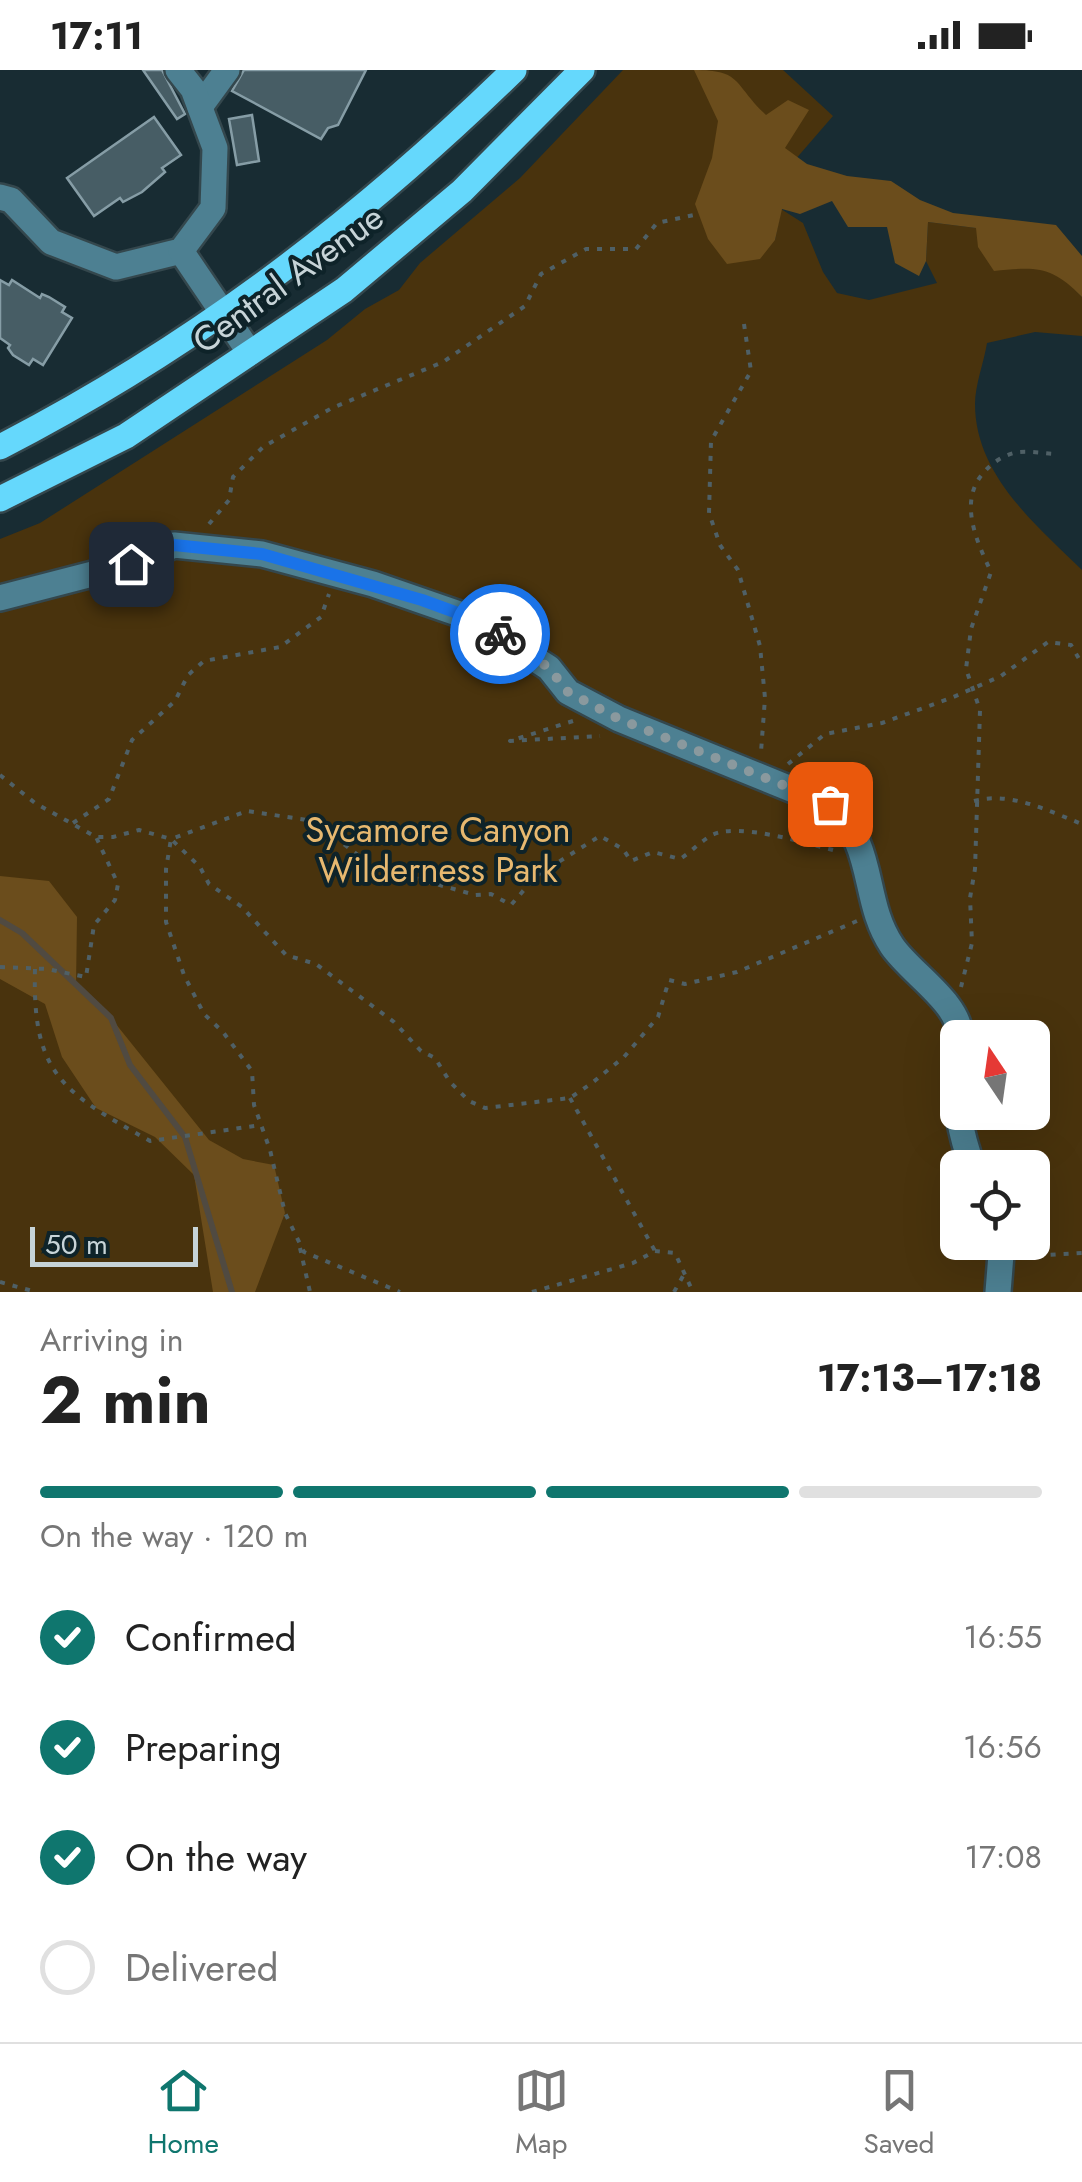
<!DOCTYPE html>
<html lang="en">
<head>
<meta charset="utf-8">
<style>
  body { margin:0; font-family:Jost,sans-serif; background:#f2f2f2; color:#222; height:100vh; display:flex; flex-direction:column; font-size:38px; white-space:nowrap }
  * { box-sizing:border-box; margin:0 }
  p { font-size:32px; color:#767676 }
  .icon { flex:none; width:55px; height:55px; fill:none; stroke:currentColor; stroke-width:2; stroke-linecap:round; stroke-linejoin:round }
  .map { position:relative; height:1222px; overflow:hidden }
  .side { display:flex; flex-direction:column; background:#fff; flex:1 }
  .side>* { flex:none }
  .needle { width:65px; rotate:347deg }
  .tools { position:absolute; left:940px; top:950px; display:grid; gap:20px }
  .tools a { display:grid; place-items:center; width:110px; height:110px; border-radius:15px; background:#fff; box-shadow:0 10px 40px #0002; font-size:50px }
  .scale { position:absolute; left:30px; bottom:25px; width:168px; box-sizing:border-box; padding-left:10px; border:5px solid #c7d4d8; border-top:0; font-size:28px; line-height:35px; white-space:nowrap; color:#c7d4d8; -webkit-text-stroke:8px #0e2329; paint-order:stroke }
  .pin { position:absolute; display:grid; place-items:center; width:85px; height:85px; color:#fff; margin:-42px; border-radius:20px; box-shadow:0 5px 15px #0006 }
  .courier { position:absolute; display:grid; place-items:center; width:100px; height:100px; margin:-50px; border:8px solid #1a73e8; border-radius:50%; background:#fff; color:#222; box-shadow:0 2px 12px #0007 }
  .summary em { font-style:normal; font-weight:700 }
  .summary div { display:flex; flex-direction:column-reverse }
  .summary { display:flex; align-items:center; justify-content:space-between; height:170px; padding:0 40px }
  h1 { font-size:65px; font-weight:700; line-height:75px }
  .bar { display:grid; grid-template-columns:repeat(4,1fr); gap:15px 10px; align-content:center; height:120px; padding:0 40px }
  .bar i { height:12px; border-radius:8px; background:#e0e0e0 }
  .bar .on { background:#0f766e }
  .bar p { grid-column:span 4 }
  ol { padding:0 40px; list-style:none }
  li { display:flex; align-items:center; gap:30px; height:110px }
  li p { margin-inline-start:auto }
  li .icon { padding:10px; border-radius:50%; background:#0f766e; color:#fff; stroke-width:4 }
  li:last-child { color:#767676 }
  li i { width:55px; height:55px; border:5px solid #e0e0e0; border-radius:50% }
  .status { display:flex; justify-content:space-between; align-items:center; height:70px; padding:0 50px; background:#fff; direction:ltr }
  .status svg { height:28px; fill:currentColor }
  .menu { display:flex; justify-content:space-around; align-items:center; height:140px; border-top:2px solid #e0e0e0; background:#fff; font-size:28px; color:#767676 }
  .menu a { display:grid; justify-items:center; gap:5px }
  .menu .on { color:#0f766e }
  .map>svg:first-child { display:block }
  .green { fill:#49330d; fill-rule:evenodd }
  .forest { fill:#6b4d1c }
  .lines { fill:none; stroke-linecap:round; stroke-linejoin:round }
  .stream { stroke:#504a41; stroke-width:6 }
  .building { fill:#475d65; stroke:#869da6; stroke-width:2.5 }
  .minor-casing { stroke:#34474d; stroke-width:30 }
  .major-casing { stroke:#34474d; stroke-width:30 }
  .path { stroke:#4f6066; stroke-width:4; stroke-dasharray:5 8; stroke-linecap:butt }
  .minor { stroke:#4d8092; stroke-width:25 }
  .major { stroke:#65d8fc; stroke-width:25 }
  .done { stroke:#8a999e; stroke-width:10; stroke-dasharray:0 18 }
  .route { stroke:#1a73e8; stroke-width:12 }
  .labels { text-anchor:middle; stroke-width:8; stroke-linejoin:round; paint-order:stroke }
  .street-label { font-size:35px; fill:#c7d4d8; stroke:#0e2329 }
  .park-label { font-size:35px; fill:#e7b86f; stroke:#0e2329 }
</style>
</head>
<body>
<div class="status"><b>17:11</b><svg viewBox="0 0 49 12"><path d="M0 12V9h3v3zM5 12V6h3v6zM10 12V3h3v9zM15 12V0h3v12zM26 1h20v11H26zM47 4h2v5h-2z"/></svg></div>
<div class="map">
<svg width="1082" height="1222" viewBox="0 0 1082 1222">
  <rect width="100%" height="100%" fill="#182c33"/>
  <path class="green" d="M 623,0 L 783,0 L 833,46 L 717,180 L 775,170 L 781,139 L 803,153 L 823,202 L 837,223 L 869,230 L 937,213 L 926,191 L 928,152 L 976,158 L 1066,210 L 1082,227 L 1082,266 L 1035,262 L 987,273 C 984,292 975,315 975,334 C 975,405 1037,456 1082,500 L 1082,1222 L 0,1222 L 0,469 L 40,453 L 327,270 L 365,239 L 399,220 L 420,193 L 520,108 ZM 958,968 L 1032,968 L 1032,1042 L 958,1042 ZM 958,1098 L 1032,1098 L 1032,1172 L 958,1172 Z"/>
  <g class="forest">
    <path d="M 694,0 C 743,0 733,14 766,45 L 788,30 L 809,40 L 785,78 L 807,94 L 847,106 L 891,111 L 920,130 L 953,143 L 1056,155 L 1082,186 L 1082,227 C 1051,195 1036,197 994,201 L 978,177 L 976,158 L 928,152 L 926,191 L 919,206 L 895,193 L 887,157 L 848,157 L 832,131 L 800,144 L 782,139 L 775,170 L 760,189 L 727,194 L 708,169 L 695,134 L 712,88 L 718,51 Z"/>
    <path d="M 0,806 L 49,811 L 77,847 L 76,916 L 111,948 L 209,1070 L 243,1089 L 274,1095 L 285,1143 L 255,1222 L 213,1222 L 194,1105 L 155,1067 L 96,1038 L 62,987 L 45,934 L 0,909 Z"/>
  </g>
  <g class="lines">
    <path class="stream" d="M 0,850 L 22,863 L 111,948 L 130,995 L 185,1067 L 232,1222"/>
  </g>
  <g class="building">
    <path d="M 143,0 L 162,0 L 185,44 L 177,49 Z"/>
    <path d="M 244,0 L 366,0 L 338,55 L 328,58 L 321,69 L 232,21 Z"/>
    <path d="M 252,45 L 259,91 L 237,95 L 229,49 Z"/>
    <path d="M 154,47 L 181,85 L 162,98 L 165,102 L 142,122 L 123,132 L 120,128 L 94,146 L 67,108 Z"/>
    <path d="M 0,210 L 9,215 L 12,210 L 40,228 L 42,224 L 49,227 L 65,237 L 62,242 L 72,248 L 43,295 L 33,289 L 29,295 L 13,285 L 8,278 L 10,275 L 0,268 Z"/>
  </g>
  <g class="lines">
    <g class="minor-casing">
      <g id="minor">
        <path d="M 200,37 L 227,0"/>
        <path d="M 0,127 L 11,130 L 51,172 L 116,197 L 181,181 L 213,138 L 215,78 L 193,19 L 178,0"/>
        <path d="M 181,181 L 250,283"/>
        <path d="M 0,528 L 131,494 L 174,475 L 262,484 L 373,514 L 474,549 L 549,598 L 568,622 L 619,649 L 830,735 C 877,775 861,830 892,876 C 911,904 962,934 960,968"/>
        <path d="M 958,995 C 954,1032 960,1063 973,1098"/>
        <path d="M 998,1222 L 1002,1172"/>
      </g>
    </g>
    <g class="major-casing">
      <g id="major">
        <path d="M 0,377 C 194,277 358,152 514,0"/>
        <path d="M 0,429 L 126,366 L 344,220 L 462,121 L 582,0"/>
      </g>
    </g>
    <g class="path">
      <path d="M 744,254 L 751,301 L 711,371 L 709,443 L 720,475 L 738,500 L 760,576 L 765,628 L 761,682"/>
      <path d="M 209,454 L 229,430 L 233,407 L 263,377 L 332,338 L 443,292 L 525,236 L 541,204 L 586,179 L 636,179 L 657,153 L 694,145"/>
      <path d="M 573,651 L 510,671 L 600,666"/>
      <path d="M 788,694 L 825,664 L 882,653 L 951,628 L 1001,606 L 1048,572 L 1071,575 L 1082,594"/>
      <path d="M 0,705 L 35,733 L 96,767 L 113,767 L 139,760 L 171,769 L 166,799 L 166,852 L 184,905 L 204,944 L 223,962 L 252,1001 L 254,1035 L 270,1080 L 285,1143 L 304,1182 L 400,1222"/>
      <path d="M 974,731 C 1011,721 1048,741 1082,754"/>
      <path d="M 73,753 L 109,729 L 132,670 L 175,631 L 188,605 L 204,591 L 280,577 L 321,547 L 329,524"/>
      <path d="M 833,780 C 805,773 737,752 712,765 C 701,771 691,782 680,789 L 653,782 L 631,791 L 623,779 L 600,766 L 536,806 L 511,835 L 491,824 L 475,825 L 372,796 L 314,751 L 247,741 L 171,769 L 200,797 L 209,814 L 242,837 L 286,885 L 316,894 L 394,952 L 421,981 L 435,988 L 450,1012 L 469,1031 L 485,1038 L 570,1028 L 592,1013 L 624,987 L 658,947 L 669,910 L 685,914 L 737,902 L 857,851"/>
      <path d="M 0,897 L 47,899 L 86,907 L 94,855 L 115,830 L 118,814 L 96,767"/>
      <path d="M 35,899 C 32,1005 63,1022 150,1071 L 261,1055"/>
      <path d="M 961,917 L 972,873 L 970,828 L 975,799 L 980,640 L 966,599 L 971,559 L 991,502 C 976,470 957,429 986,400 C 994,391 1008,383 1020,382 C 1033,381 1046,384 1059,384"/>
      <path d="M 570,1028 L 655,1181"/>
      <path d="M 1027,1175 L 1047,1185 L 1082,1183"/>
      <path d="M 300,1178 L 310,1222"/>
      <path d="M 0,1212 L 36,1222"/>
      <path d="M 532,1222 L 633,1193 L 655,1181 L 675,1183 L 693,1222"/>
      <path d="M 674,1222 L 683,1206"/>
    </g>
    <use href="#minor" class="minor"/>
    <use href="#major" class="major"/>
  </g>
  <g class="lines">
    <path class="done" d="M 500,564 L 549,598 L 568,622 L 619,649 L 830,734"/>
    <path class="route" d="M 131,494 L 174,475 L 262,484 L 422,530 L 474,549 L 500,564"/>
  </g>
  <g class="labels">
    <g class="street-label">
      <text transform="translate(288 209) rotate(-36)" y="12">Central Avenue</text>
    </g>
    <g class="park-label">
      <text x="438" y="772">Sycamore Canyon<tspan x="438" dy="40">Wilderness Park</tspan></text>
    </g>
  </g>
</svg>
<div class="tools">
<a><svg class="needle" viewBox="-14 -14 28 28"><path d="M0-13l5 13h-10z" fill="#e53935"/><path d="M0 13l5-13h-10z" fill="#767676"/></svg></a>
<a><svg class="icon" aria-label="locate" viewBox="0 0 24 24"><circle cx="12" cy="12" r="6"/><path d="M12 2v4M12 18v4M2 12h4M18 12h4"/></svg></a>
</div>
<div class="scale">50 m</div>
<div class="pin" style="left:830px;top:734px;background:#ea580c"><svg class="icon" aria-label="bag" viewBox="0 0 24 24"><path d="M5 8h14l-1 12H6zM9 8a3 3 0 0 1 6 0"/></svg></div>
<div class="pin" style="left:131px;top:494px;background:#1f2937"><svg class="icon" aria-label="home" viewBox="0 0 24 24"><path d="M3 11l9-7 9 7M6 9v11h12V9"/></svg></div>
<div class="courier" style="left:500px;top:564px"><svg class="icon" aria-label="bike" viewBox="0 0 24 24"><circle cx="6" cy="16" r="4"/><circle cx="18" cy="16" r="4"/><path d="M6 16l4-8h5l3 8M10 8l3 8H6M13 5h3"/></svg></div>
</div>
<section class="side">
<div class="summary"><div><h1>2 min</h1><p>Arriving in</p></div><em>17:13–17:18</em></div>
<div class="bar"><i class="on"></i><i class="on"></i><i class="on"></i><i></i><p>On the way · 120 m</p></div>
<ol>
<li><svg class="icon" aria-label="check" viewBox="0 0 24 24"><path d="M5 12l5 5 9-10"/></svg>Confirmed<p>16:55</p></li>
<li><svg class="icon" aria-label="check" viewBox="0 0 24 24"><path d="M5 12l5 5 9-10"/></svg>Preparing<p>16:56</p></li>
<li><svg class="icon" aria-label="check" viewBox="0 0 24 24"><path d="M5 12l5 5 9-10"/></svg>On the way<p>17:08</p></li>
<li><i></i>Delivered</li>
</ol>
</section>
<nav class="menu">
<a class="on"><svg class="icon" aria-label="home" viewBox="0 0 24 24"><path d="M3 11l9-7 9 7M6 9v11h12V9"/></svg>Home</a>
<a><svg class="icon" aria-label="map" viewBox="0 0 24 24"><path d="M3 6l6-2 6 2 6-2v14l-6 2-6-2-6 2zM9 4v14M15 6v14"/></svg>Map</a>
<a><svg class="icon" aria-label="saved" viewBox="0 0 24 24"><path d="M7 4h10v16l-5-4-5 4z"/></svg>Saved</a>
</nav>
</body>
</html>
